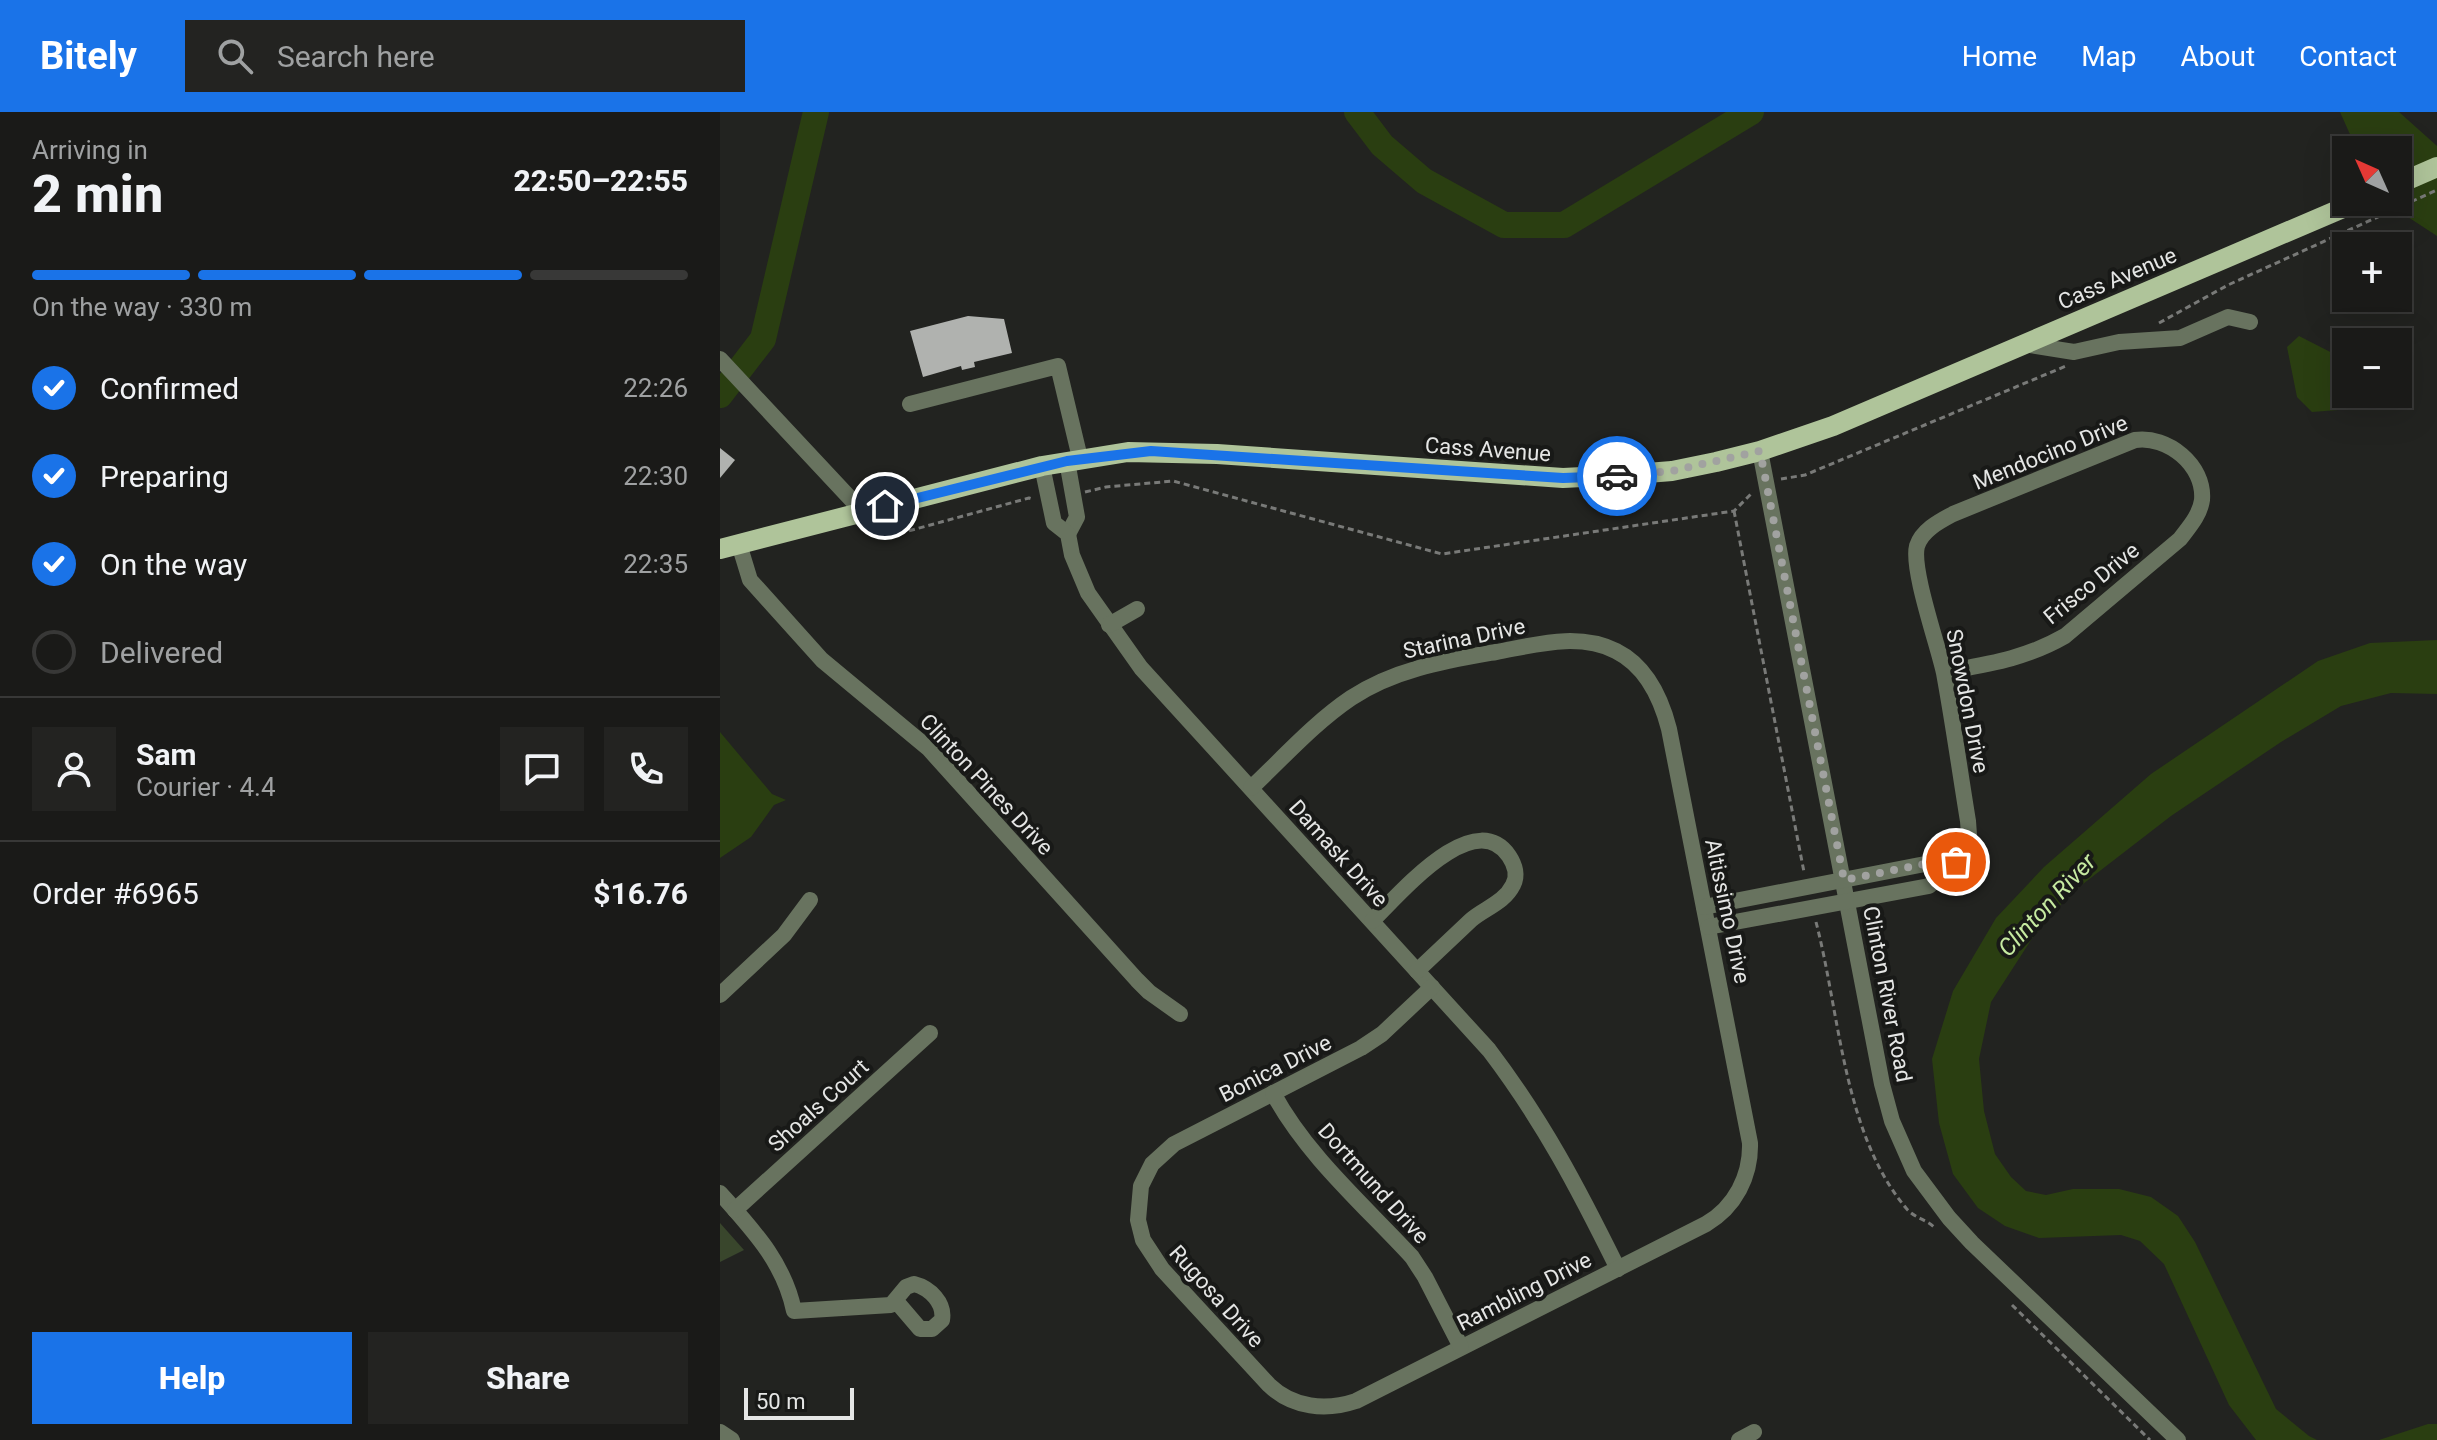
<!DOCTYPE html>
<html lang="en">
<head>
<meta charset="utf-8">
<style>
  body { margin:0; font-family:Roboto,sans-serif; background:#232321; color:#f1f3f6; height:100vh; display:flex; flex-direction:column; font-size:30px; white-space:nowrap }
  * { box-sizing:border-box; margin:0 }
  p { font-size:26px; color:#9fa1a2 }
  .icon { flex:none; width:44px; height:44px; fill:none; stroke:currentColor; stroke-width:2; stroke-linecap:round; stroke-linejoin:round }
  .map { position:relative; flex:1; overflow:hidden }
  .details { display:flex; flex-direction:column; background:#1a1a18; width:720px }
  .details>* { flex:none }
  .needle { width:52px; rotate:315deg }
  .tools { position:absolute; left:1612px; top:24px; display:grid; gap:16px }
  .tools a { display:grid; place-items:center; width:80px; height:80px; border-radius:0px; background:#1a1a18; box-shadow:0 8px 32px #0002,0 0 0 2px #383837; font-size:40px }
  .scale { position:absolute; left:24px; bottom:20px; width:110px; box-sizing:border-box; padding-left:8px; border:4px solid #e5e6e5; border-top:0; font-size:22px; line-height:28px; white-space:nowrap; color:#e5e6e5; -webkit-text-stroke:6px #181917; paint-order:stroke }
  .pin { position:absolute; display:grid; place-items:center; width:68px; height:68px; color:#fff; margin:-34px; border:4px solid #fff; border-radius:50%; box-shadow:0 2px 8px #0007 }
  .courier { position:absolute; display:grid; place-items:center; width:80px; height:80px; margin:-40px; border:6px solid #1a73e8; border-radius:50%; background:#fff; color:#222; box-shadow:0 2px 10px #0007 }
  .overview em { font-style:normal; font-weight:800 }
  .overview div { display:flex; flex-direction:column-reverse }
  .overview { display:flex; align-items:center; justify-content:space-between; height:136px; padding:0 32px }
  h1 { font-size:52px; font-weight:800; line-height:60px }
  .bar { display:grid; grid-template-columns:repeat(4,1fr); gap:12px 8px; align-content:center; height:96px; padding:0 32px }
  .bar i { height:10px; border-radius:6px; background:#383837 }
  .bar .current { background:#1a73e8 }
  .bar p { grid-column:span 4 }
  .line { display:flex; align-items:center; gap:20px; padding:0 32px; border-top:2px solid #383837 }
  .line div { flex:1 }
  .round { display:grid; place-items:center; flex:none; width:84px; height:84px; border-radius:0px; background:#232321 }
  ol { padding:0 32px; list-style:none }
  li { display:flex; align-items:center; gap:24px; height:88px }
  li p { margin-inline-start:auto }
  li .icon { padding:8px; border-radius:50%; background:#1a73e8; color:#fff; stroke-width:4 }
  li:last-child { color:#9fa1a2 }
  li i { width:44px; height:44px; border:4px solid #383837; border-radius:50% }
  .primary-button { display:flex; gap:16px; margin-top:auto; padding:16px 32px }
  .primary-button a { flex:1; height:92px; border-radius:0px; background:#1a73e8; color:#fff; font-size:32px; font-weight:800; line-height:92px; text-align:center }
  .primary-button a+a { background:#232321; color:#f1f3f6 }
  header { display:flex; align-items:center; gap:48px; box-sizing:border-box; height:112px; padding:0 40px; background:#1a73e8; color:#fff }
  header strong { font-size:38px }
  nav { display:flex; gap:44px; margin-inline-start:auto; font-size:28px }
  .search { width:560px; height:72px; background:#232321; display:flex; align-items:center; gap:20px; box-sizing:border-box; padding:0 28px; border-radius:0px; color:#9fa1a2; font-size:30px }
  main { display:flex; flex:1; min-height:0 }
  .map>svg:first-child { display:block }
  .green { fill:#39462c }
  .water { fill:#2a3e11 }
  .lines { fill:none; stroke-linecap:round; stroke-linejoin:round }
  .river { stroke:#2a3e11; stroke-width:26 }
  .building { fill:#b0b2af }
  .path { stroke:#797a78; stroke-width:3; stroke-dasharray:6 4; stroke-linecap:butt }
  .minor { stroke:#68735f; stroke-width:16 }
  .major { stroke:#afc49a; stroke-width:20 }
  .done { stroke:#a1a2a0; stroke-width:8; stroke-dasharray:0 14.4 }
  .route { stroke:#1a73e8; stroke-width:10 }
  .labels { text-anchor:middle; stroke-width:8; stroke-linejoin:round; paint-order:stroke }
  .street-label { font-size:22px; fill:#e5e6e5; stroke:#181917 }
  .water-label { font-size:24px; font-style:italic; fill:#c6eaa1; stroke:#181917 }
</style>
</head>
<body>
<header>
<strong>Bitely</strong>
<div class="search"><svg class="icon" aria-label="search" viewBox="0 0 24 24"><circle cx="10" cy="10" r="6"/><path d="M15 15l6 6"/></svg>Search here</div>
<nav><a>Home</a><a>Map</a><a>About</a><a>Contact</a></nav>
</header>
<main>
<section class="details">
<div class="overview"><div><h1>2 min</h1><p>Arriving in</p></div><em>22:50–22:55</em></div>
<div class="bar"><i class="current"></i><i class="current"></i><i class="current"></i><i></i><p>On the way · 330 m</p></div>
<ol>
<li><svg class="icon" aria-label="check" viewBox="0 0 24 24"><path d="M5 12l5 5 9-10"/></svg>Confirmed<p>22:26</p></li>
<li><svg class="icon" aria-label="check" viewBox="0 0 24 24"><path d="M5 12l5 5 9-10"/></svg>Preparing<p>22:30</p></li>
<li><svg class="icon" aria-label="check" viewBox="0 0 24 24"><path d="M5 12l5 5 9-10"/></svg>On the way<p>22:35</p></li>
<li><i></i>Delivered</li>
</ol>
<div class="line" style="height:144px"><a class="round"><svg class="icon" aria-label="person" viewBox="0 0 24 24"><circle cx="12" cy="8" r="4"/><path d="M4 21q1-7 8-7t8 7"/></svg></a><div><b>Sam</b><p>Courier · 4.4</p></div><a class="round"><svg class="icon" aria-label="chat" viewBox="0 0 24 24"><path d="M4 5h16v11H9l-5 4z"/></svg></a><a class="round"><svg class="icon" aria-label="phone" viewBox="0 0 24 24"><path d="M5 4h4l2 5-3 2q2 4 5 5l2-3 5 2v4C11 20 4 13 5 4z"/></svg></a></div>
<div class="line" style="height:104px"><div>Order #6965</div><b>$16.76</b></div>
<div class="primary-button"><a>Help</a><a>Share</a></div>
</section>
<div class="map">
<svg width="1717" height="1328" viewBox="0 0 1717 1328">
  <rect width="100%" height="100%" fill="#222320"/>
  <path class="green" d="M 0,1111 L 24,1138 L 0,1150 Z"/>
  <g class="water">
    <path d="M 1620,0 L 1679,0 L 1717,34 L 1717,124 L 1665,90 L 1678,90 L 1678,38 L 1637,38 Z"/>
    <path d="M 1579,224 L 1626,248 L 1626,282 L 1656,282 L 1631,297 L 1592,300 L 1577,285 L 1567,235 Z"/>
    <path d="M 1717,528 L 1717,582 L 1671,581 L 1621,594 L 1561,630 L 1451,704 L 1350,782 L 1313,825 L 1271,890 L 1259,947 L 1264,999 L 1275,1042 L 1291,1065 L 1306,1079 L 1326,1083 L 1353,1077 L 1399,1077 L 1431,1085 L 1458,1104 L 1475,1130 L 1556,1297 L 1589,1324 L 1597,1328 L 1536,1328 L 1509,1293 L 1444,1152 L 1420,1129 L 1401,1123 L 1319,1126 L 1285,1114 L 1258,1096 L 1233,1062 L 1219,1011 L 1212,947 L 1233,879 L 1276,806 L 1324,755 L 1431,662 L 1598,549 L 1650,531 Z"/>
    <path d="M 0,620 L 52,682 L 66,688 L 54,693 L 31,725 L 0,746 Z"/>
    <path d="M 1708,1312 L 1717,1312 L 1717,1328 L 1659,1328 Z"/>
  </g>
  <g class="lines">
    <g class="river">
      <path d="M 637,0 L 662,33 L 704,69 L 784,113 L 844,113 L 1031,0"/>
      <path d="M 0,283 L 43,227 L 96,0"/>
    </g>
  </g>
  <g class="building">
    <path d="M 248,204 L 284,207 L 292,241 L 254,250 L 255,255 L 242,258 L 241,254 L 203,265 L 190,219 Z"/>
    <path d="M 0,336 L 15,348 L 0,366 Z"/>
  </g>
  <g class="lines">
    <g class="path">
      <path d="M 1439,211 L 1508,173 L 1717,78"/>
      <path d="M 1061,367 L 1085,363 L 1346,254"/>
      <path d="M 365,380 L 386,375 L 453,369 L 722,442 L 1014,399 L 1032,381"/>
      <path d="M 1014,399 L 1084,760"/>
      <path d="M 175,411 L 181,421 L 309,386 L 312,387"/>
      <path d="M 1096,810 C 1120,902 1123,1021 1186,1096 C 1195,1107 1207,1107 1216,1117"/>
      <path d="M 1292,1193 L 1430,1328"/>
    </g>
    <g class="minor">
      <path d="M 1304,232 L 1354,240 L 1399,230 L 1460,226 L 1508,205 L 1530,210"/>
      <path d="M 0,247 L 142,399"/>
      <path d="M 190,292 L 338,254 L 360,346"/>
      <path d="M 1040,339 L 1162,972 L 1172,1009 L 1194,1059 L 1229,1106 L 1252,1131 L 1458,1328"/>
      <path d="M 347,349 L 357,405 L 348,422"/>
      <path d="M 322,354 L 334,411 L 348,422 L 352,443 L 368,481 L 421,556 L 769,938 C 823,1009 858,1076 898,1157"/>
      <path d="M 19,432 L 30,468 L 102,548 L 208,636 L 417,868 L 429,880 L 460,902"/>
      <path d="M 389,513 L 417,497"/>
      <path d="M 531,676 C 563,646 594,611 631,586 C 675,557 725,549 776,540 C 815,533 858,520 896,539 C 926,554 941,586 949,617 L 1030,1031 C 1031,1064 1015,1095 986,1112 L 636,1289 C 606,1299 573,1296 549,1273 L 442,1157 L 423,1128 L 418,1108 L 421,1074 L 432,1052 L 454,1032 L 641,936 L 662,922 L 712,875"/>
      <path d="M 984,795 L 1205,752 L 1226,757"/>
      <path d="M 652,809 C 679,783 754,693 789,744 C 795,753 798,764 793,773 C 784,791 765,796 751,808 C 733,825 715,842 697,859"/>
      <path d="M 988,815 L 1209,774 L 1243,742 L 1249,723 L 1248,709 C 1240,660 1233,610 1224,561 C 1218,533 1191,457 1197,434 C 1202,418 1220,409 1233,402 L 1415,328 C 1447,323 1485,353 1482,388 C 1480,403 1469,415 1460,427 L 1345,524 C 1305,547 1268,552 1224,560"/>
      <path d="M 0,883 L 64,823 L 90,788"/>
      <path d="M 553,981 C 587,1044 644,1093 692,1145 L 705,1165 L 741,1235"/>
      <path d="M 0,1081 C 32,1117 64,1150 74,1199 L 171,1193 L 186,1175 L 194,1172 C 210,1176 225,1191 222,1208 L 212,1217 L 200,1217 L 176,1189"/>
      <path d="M 15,1098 L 210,921"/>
      <path d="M 0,1320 L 12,1328"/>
      <path d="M 1019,1328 L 1034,1320"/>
    </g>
    <g class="major">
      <path d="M 1678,72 L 1717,55"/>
      <path d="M 0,437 L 322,354 L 408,340 L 497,342 L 843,366 L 902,363 L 952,359 L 996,350 L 1040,339 L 1113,314 L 1637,90"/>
    </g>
  </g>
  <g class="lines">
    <path class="done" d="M 897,364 L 952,359 L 1040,339 L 1124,768 L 1205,752 L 1226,757 L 1236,750"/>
    <path class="route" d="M 165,394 L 347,349 L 431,339 L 843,366 L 897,364"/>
  </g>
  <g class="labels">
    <g class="street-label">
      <text transform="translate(1397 166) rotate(-23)" y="8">Cass Avenue</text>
      <text transform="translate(768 337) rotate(4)" y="8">Cass Avenue</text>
      <text transform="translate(1330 340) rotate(-22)" y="8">Mendocino Drive</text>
      <text transform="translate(1371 471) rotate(-39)" y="8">Frisco Drive</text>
      <text transform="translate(744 526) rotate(-12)" y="8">Starina Drive</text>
      <text transform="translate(1248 589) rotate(79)" y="8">Snowdon Drive</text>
      <text transform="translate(267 672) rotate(47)" y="8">Clinton Pines Drive</text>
      <text transform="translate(619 741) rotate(48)" y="8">Damask Drive</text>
      <text transform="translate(1008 799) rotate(78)" y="8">Altissimo Drive</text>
      <text transform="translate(1168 882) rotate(79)" y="8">Clinton River Road</text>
      <text transform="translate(555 956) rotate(-27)" y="8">Bonica Drive</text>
      <text transform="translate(98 993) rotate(-42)" y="8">Shoals Court</text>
      <text transform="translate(654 1071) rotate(48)" y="8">Dortmund Drive</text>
      <text transform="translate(804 1179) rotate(-27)" y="8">Rambling Drive</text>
      <text transform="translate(497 1184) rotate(48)" y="8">Rugosa Drive</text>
    </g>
    <g class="water-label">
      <text transform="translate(1327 793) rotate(-47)" y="8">Clinton River</text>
    </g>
  </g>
</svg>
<div class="tools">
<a><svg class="needle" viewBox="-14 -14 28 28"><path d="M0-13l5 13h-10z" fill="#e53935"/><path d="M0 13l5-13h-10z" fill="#9fa1a2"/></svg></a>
<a>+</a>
<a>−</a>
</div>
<div class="scale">50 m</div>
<div class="pin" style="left:1236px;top:750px;background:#ea580c"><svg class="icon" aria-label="bag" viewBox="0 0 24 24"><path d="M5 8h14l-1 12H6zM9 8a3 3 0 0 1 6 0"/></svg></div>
<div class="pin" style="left:165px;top:394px;background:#1f2937"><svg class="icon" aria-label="home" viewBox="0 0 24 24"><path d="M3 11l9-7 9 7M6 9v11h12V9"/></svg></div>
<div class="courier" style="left:897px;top:364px"><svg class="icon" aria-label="car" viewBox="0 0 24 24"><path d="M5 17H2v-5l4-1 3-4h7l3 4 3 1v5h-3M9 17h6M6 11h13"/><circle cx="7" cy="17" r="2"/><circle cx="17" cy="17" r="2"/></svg></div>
</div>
</main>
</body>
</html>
